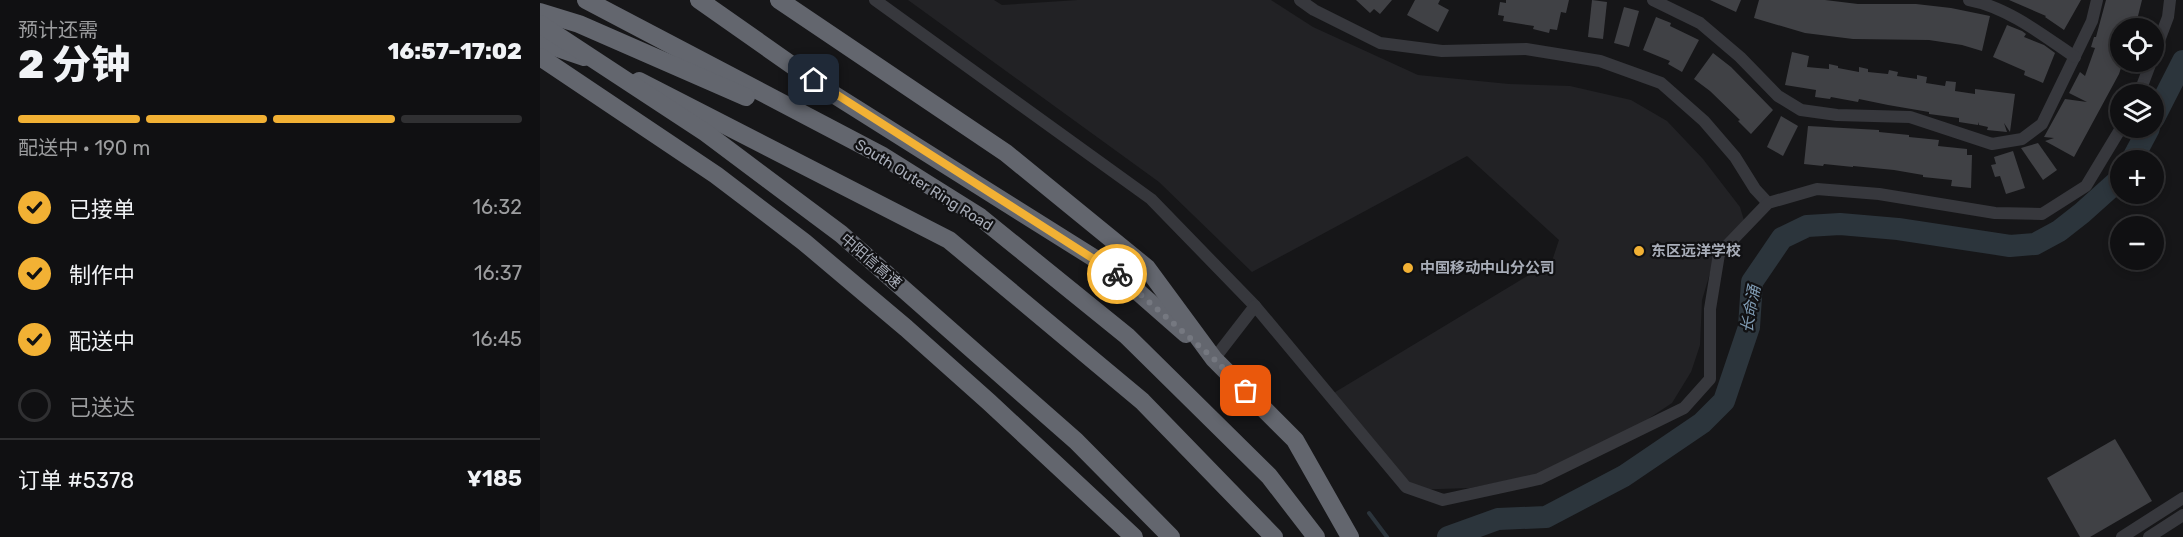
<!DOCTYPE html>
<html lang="zh">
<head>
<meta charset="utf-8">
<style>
  body { margin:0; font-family:Rubik,"Noto Sans SC",sans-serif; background:#19191b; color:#f1f3f6; height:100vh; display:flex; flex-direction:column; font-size:22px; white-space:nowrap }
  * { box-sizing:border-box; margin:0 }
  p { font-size:20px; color:#9c9d9f }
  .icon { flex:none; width:33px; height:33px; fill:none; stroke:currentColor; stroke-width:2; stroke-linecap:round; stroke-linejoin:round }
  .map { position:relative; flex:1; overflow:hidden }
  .details { display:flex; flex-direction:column; background:#101012; width:540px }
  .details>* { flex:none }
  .fabs { position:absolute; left:1570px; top:18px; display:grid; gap:12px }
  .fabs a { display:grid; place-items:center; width:54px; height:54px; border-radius:50%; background:#101012; box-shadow:0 3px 9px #0003,0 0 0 2px #303032; font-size:30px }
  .pin { position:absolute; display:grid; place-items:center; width:51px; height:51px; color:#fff; margin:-26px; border-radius:12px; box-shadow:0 3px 9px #0006 }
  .courier { position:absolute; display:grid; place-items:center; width:60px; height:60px; margin:-30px; border:4px solid #f2b134; border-radius:50%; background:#fff; color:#222; box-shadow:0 2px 8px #0007 }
  .head em { font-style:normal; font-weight:800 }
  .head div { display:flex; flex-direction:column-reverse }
  .head { display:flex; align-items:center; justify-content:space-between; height:102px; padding:0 18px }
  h1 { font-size:39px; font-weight:800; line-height:45px }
  .bar { display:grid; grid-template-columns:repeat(4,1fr); gap:9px 6px; align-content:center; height:72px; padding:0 18px }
  .bar i { height:8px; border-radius:4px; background:#303032 }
  .bar .selected { background:#f2b134 }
  .bar p { grid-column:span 4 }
  .line { display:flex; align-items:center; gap:15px; padding:0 18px; border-top:2px solid #303032 }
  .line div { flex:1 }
  ol { padding:0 18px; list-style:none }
  li { display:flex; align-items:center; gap:18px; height:66px }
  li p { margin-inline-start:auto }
  li .icon { padding:6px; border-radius:50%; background:#f2b134; color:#111; stroke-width:4 }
  li:last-child { color:#9c9d9f }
  li i { width:33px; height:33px; border:3px solid #303032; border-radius:50% }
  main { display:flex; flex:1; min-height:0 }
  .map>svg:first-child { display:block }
  .built { fill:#222225 }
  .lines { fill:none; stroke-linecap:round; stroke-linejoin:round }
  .stream { stroke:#2c353c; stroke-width:4 }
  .river { stroke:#2c353c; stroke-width:22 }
  .building { fill:#404145 }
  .minor { stroke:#37383d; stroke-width:12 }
  .highway { stroke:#63666e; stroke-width:18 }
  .highway-bridge { stroke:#63666e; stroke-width:18 }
  .done { stroke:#757880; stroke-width:6; stroke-dasharray:0 10.8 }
  .route { stroke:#f2b134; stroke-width:8 }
  .poi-dot { fill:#f2b134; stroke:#111113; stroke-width:2 }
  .labels { text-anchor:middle; stroke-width:4.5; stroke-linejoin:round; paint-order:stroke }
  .street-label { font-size:15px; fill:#a8adb8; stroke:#111113 }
  .poi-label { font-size:15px; font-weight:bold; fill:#a8adb8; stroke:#111113; text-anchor:start }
  .water-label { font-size:16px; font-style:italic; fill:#7f9bb3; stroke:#111113 }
</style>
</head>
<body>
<main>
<section class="details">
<div class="head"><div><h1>2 分钟</h1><p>预计还需</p></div><em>16:57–17:02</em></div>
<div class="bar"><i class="selected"></i><i class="selected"></i><i class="selected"></i><i></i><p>配送中 · 190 m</p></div>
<ol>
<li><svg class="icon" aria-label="check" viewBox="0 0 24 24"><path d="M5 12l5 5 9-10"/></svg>已接单<p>16:32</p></li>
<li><svg class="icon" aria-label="check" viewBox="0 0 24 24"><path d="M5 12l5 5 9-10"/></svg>制作中<p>16:37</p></li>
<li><svg class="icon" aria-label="check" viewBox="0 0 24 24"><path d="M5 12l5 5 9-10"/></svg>配送中<p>16:45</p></li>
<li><i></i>已送达</li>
</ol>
<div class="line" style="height:78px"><div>订单 #5378</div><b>¥185</b></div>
</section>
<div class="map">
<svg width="1643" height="537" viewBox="0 0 1643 537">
  <rect width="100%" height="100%" fill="#161618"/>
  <path class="built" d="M 368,0 L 454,0 L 462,5 L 538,0 L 731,0 L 773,27 L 878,75 L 969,84 L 1030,86 L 1091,100 L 1127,121 L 1163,159 L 1200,207 L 1205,224 L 1173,263 L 1162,300 L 1160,345 L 1151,372 L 1132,403 L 1063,449 L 999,474 L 930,488 L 868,490 L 792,394 L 1012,261 L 1019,240 L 927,156 L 712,272 L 619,182 Z"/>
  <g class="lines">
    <path class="stream" d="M 829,513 L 847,537"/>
    <g class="river">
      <path d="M 1614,118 L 1643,61"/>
      <path d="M 1592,160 L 1609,128"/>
      <path d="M 908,537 L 958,519 L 1006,517 L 1084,476 L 1162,423 L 1184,401 L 1209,327 L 1212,282 L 1242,238 L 1267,226 L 1300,224 L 1358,229 L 1470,246 L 1495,244 L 1519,231 L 1542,213 L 1581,178"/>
    </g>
  </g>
  <g class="building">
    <path d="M 816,0 L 852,0 L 840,14 L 834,9 L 830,13 Z"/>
    <path d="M 875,0 L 900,0 L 898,4 L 909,10 L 898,32 L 867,15 Z"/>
    <path d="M 966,0 L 1029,0 L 1026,13 L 1021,12 L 1017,30 L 1010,29 L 1009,33 L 993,29 L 994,26 L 963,21 L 964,16 L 958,15 L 960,2 L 966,3 Z"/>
    <path d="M 1052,0 L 1067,2 L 1063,39 L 1048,37 Z"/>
    <path d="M 1170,0 L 1201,0 L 1196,12 Z"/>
    <path d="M 1219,0 L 1285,0 L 1318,4 L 1376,4 L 1411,8 L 1450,16 L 1442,51 L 1422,45 L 1389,40 L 1313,39 L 1265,33 L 1214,18 Z"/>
    <path d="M 1469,0 L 1541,0 L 1524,30 L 1505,17 L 1506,16 Z"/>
    <path d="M 1566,0 L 1602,0 L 1595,28 L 1581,28 L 1581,62 L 1583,62 L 1579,74 L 1534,157 L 1505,141 L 1514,138 L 1504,137 L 1525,99 L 1547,102 L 1529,93 L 1540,72 L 1545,76 L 1555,48 L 1551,47 L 1554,37 L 1556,37 Z"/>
    <path d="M 1084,7 L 1099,11 L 1089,47 L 1074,43 Z"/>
    <path d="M 1116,17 L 1131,23 L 1130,26 L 1159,40 L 1142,72 L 1128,64 L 1130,61 L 1103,50 Z"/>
    <path d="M 1467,25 L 1482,31 L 1486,34 L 1484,37 L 1504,45 L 1515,53 L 1503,83 L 1484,75 L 1485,71 L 1453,57 Z"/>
    <path d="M 1252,52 L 1269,56 L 1267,67 L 1289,69 L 1289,64 L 1298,66 L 1298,68 L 1319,72 L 1319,67 L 1328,69 L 1328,72 L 1348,74 L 1349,70 L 1358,72 L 1357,76 L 1377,79 L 1377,75 L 1387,77 L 1386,83 L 1405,86 L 1406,81 L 1416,82 L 1415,91 L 1435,94 L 1435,89 L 1475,94 L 1470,132 L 1464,123 L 1467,132 L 1447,130 L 1448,127 L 1439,125 L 1438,122 L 1438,125 L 1419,122 L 1419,118 L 1389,114 L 1389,112 L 1348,105 L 1319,99 L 1318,102 L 1291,97 L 1290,99 L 1275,97 L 1276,90 L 1245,85 Z"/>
    <path d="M 1173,53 L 1191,67 L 1233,110 L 1211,134 L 1198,121 L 1200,120 L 1170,91 L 1154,79 Z"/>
    <path d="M 1241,116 L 1258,126 L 1243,156 L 1227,147 Z"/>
    <path d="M 1268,126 L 1339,130 L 1339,132 L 1369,135 L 1369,137 L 1399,140 L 1398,146 L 1427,149 L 1427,155 L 1432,155 L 1431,188 L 1411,186 L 1412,180 L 1383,177 L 1383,175 L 1354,170 L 1313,166 L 1313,167 L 1284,164 L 1283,166 L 1264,164 Z"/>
    <path d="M 1498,143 L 1517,170 L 1503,180 L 1481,148 Z"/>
    <path d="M 1473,151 L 1485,188 L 1466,194 L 1460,176 L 1455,177 L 1451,165 L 1456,164 L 1454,157 Z"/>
    <path d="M 1575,439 L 1612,501 L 1550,537 L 1540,537 L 1507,478 Z"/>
  </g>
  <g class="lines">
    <g class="minor">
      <path d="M 335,0 L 611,199 L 715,306"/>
      <path d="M 760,0 L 774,10 L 840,43 L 902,51 L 986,49 L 1060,61 L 1121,83 L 1164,121 L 1195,157 L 1215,189 L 1228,203"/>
      <path d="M 1113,0 L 1160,23 L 1200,57 L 1238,96 L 1261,110 L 1297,115 L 1370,117 L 1452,144 L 1482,139 L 1502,124 L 1552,21 L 1557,0"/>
      <path d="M 1429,0 C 1467,7 1503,35 1535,57"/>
      <path d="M 1614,54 L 1628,17 L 1630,0"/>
      <path d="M 1599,94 L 1611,62"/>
      <path d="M 674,359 L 715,306 L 866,487 L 903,500 L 999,479 L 1144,408 L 1170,379 L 1170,309 L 1179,254 L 1228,203 L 1277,189 L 1339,194 L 1455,213 L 1502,214 L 1546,186 L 1581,128"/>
      <path d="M 1582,537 L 1643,498"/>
      <path d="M 1609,537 L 1643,515"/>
    </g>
    <g class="highway">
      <path d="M 46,0 L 341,155 L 440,217 L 587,336 L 729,476 L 776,537"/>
      <path d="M 159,0 L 293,94 L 573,270 L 646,334"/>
      <path d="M 239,0 L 466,153 L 607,268 L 674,359 L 755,440 L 810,537"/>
      <path d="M 0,12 L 39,24 L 206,97"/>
      <path d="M 0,42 L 44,57"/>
      <path d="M 0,57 L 176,175 L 264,242 L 366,328 L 449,402 L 594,537"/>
      <path d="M 99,81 L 409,240 L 602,401 L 734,537"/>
    </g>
    <path class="highway-bridge" d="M 0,24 L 166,133 L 301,234 L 536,441 L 631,537"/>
  </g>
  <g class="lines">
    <path class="done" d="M 577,274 L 674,359 L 706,391"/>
    <path class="route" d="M 274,80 L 577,274"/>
  </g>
  <g class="poi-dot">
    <circle cx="1099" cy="251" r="6"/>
    <circle cx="868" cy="268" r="6"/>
  </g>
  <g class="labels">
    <g class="street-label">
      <text transform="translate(384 185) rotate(32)" y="5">South Outer Ring Road</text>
      <text transform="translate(331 261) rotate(41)" y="5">中阳信高速</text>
    </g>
    <g class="poi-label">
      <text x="1111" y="256">东区远洋学校</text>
      <text x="880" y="273">中国移动中山分公司</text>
    </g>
    <g class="water-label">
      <text transform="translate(1210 309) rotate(-80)" y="6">长命涌</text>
    </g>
  </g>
</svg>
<div class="fabs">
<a><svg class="icon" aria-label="locate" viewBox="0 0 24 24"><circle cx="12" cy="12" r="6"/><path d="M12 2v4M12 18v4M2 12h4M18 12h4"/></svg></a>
<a><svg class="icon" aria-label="layers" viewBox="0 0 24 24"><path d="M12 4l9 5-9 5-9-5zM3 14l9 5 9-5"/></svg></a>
<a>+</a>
<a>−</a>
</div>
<div class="pin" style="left:706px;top:391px;background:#ea580c"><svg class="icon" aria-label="bag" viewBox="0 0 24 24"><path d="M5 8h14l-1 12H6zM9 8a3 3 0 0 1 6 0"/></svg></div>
<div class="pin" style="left:274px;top:80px;background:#1f2937"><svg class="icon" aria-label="home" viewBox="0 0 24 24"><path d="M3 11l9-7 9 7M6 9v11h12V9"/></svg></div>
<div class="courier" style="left:577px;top:274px"><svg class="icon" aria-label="bike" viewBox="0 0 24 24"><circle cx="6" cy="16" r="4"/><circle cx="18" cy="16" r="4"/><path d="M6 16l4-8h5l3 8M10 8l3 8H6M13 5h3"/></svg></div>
</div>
</main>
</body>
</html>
